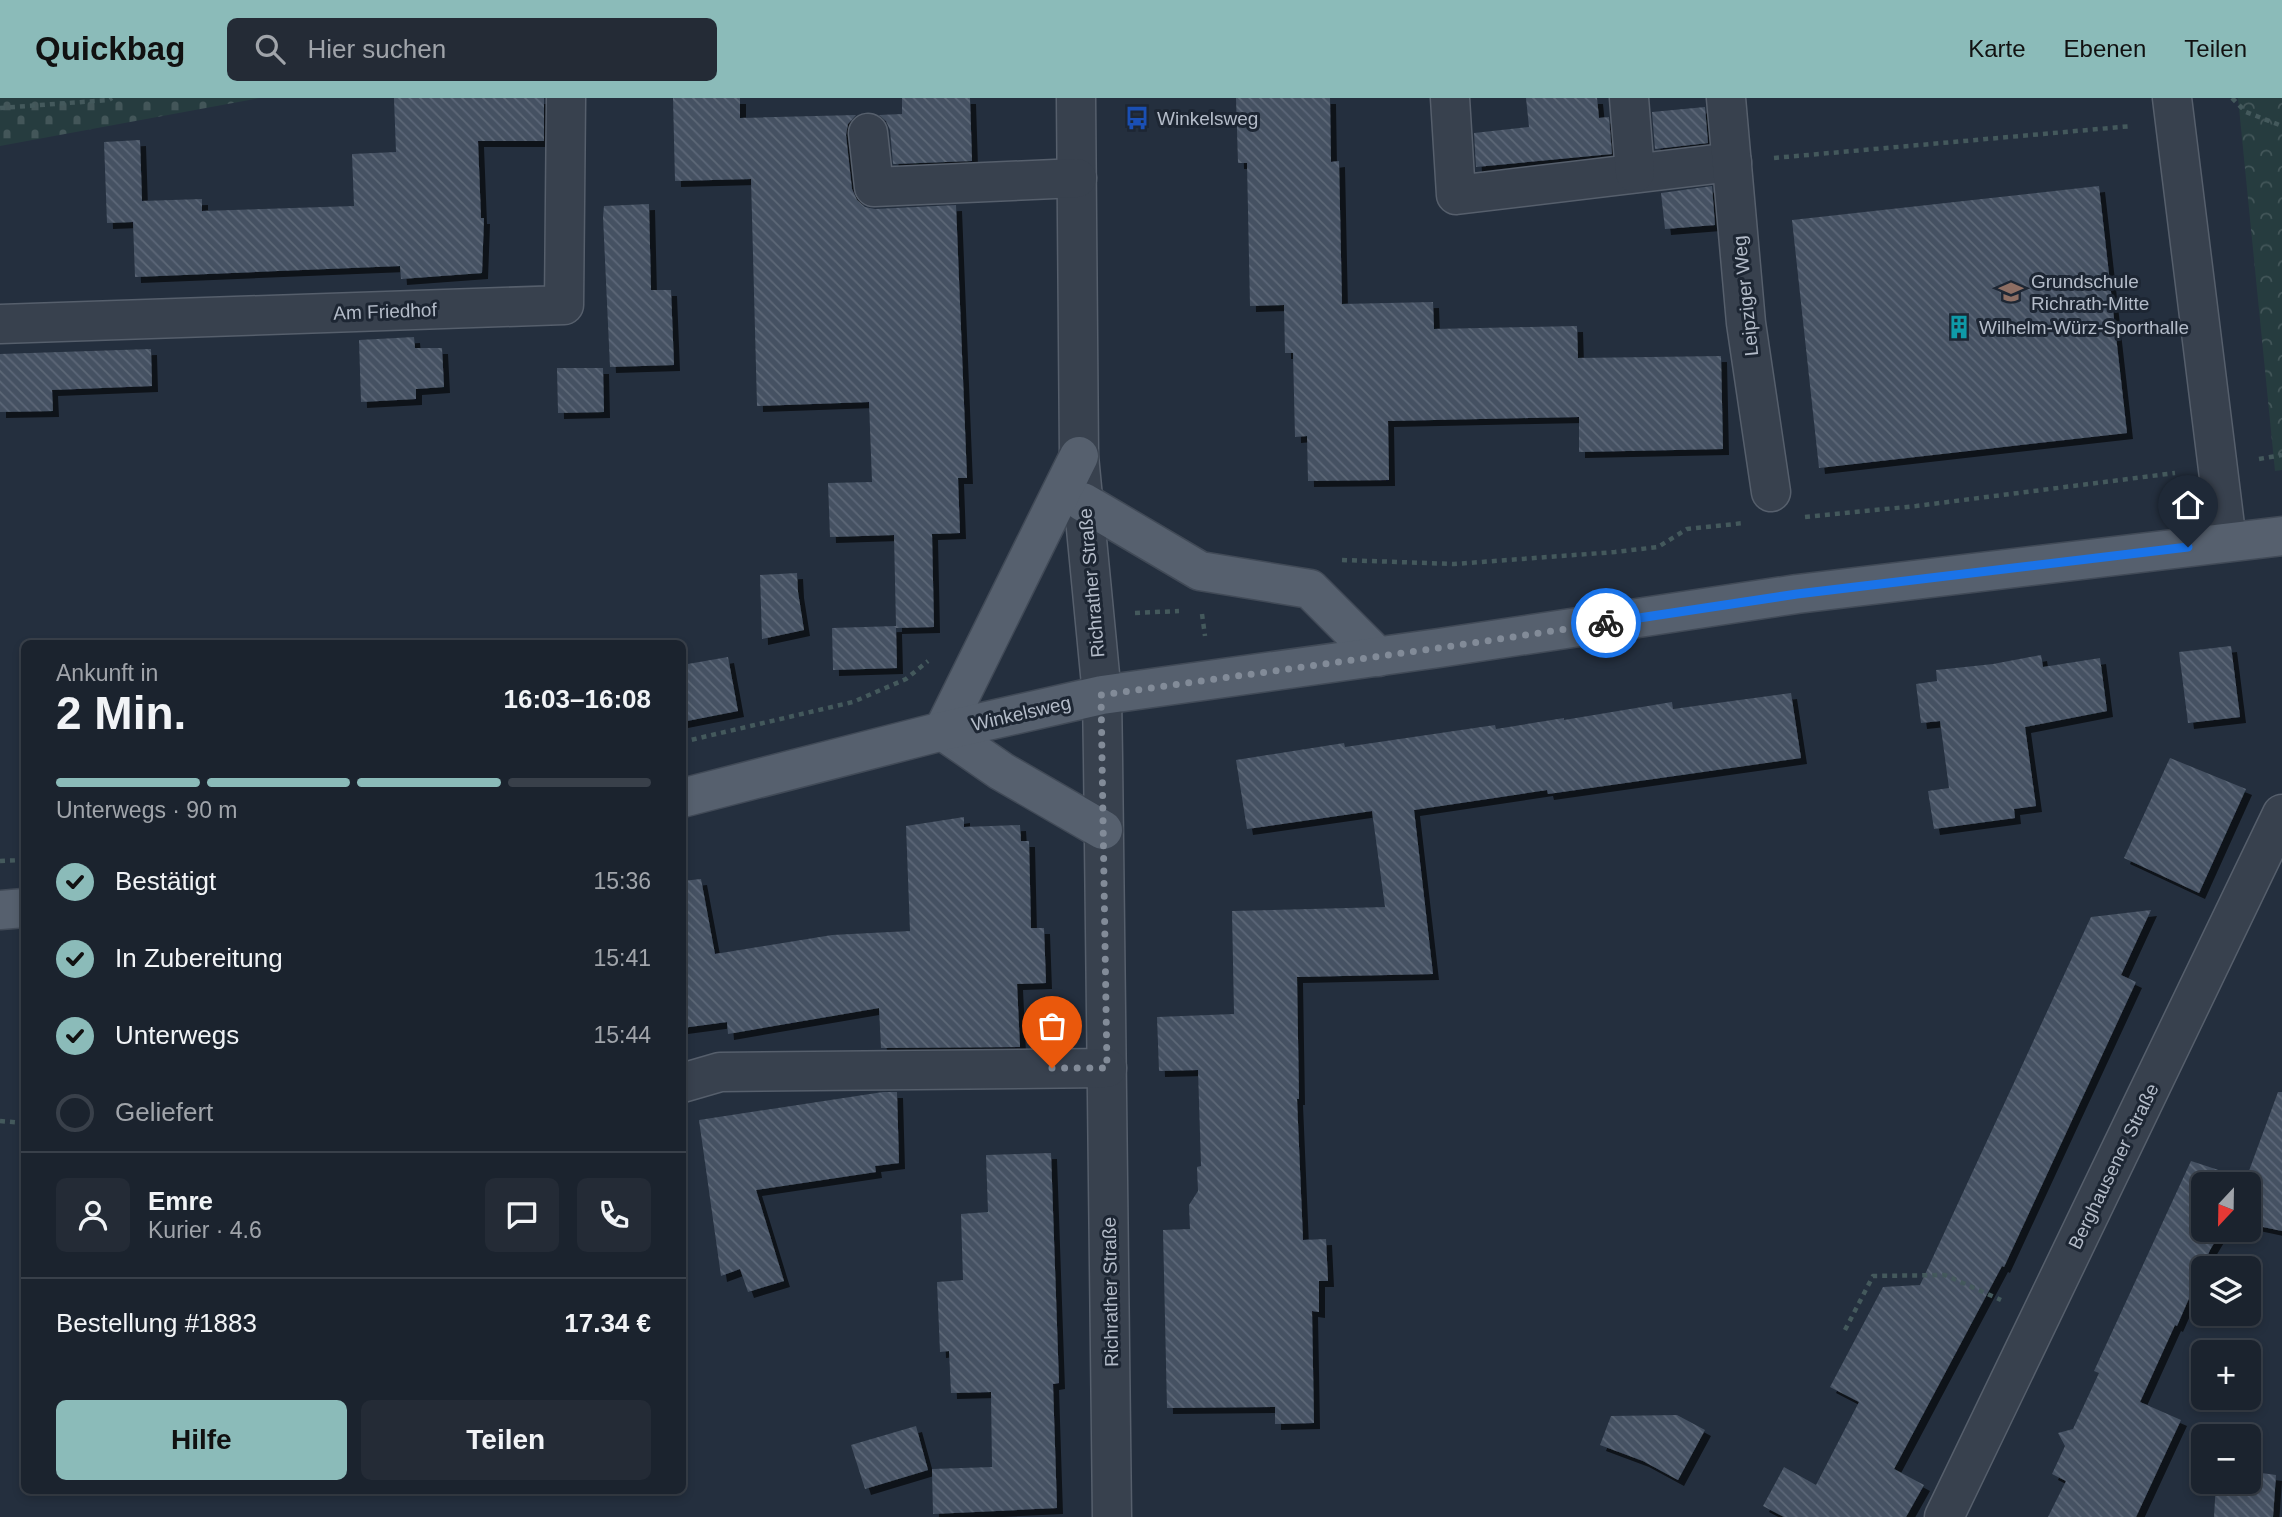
<!DOCTYPE html>
<html lang="de">
<head>
<meta charset="utf-8">
<style>
  body { margin:0; font-family:Arial,sans-serif; background:#242b36; color:#f1f3f6; height:100vh; display:flex; flex-direction:column; font-size:26px; white-space:nowrap }
  * { box-sizing:border-box; margin:0 }
  p { font-size:23px; color:#a0a4aa }
  .icon { flex:none; width:38px; height:38px; fill:none; stroke:currentColor; stroke-width:2; stroke-linecap:round; stroke-linejoin:round }
  .map { position:relative; flex:1; overflow:hidden }
  .details { position:absolute; left:21px; top:542px; width:665px; height:854px; display:flex; flex-direction:column; background:#1b232e; border-radius:10px; box-shadow:0 4px 10px #0003,0 0 0 2px #39404a }
  .details>* { flex:none }
  .needle { width:46px; rotate:202deg }
  .fabs { position:absolute; left:2191px; top:1074px; display:grid; gap:14px }
  .fabs a { display:grid; place-items:center; width:70px; height:70px; border-radius:10px; background:#1b232e; box-shadow:0 4px 10px #0003,0 0 0 2px #39404a; font-size:35px }
  .pin { position:absolute; display:grid; place-items:center; width:60px; height:60px; color:#fff; margin:-72px -30px; border-radius:50% 50% 50% 0; rotate:-45deg; box-shadow:0 0 7px #0007 }
  .pin .icon { rotate:45deg }
  .courier { position:absolute; display:grid; place-items:center; width:70px; height:70px; margin:-35px; border:5px solid #1a73e8; border-radius:50%; background:#fff; color:#222; box-shadow:0 2px 9px #0007 }
  .headline em { font-style:normal; font-weight:600 }
  .headline div { display:flex; flex-direction:column-reverse }
  .headline { display:flex; align-items:center; justify-content:space-between; height:119px; padding:0 35px }
  h1 { font-size:46px; font-weight:600; line-height:52px }
  .bar { display:grid; grid-template-columns:repeat(4,1fr); gap:10px 7px; align-content:center; height:84px; padding:0 35px }
  .bar i { height:9px; border-radius:5px; background:#39404a }
  .bar .on { background:#8bbbb9 }
  .bar p { grid-column:span 4 }
  .line { display:flex; align-items:center; gap:18px; padding:0 35px; border-top:2px solid #39404a }
  .line div { flex:1 }
  .round { display:grid; place-items:center; flex:none; width:74px; height:74px; border-radius:10px; background:#242b36 }
  ol { padding:0 35px; list-style:none }
  li { display:flex; align-items:center; gap:21px; height:77px }
  li p { margin-inline-start:auto }
  li .icon { padding:7px; border-radius:50%; background:#8bbbb9; color:#111; stroke-width:4 }
  li:last-child { color:#a0a4aa }
  li i { width:38px; height:38px; border:4px solid #39404a; border-radius:50% }
  .primary-button { display:flex; gap:14px; margin-top:auto; padding:14px 35px }
  .primary-button a { flex:1; height:80px; border-radius:10px; background:#8bbbb9; color:#111; font-size:28px; font-weight:600; line-height:80px; text-align:center }
  .primary-button a+a { background:#242b36; color:#f1f3f6 }
  header { display:flex; align-items:center; gap:42px; box-sizing:border-box; height:98px; padding:0 35px; background:#8bbbb9; color:#111 }
  header strong { font-size:33px }
  nav { display:flex; gap:38px; margin-inline-start:auto; font-size:24px }
  .search { width:490px; height:63px; background:#242b36; display:flex; align-items:center; gap:18px; box-sizing:border-box; padding:0 24px; border-radius:10px; color:#a0a4aa; font-size:26px }
  .map>svg:first-child { display:block }
  .forest { fill:url(#forest-crowns) }
  .cemetery { fill:url(#cemetery-stones) }
  .building { fill:url(#building-back-hatch); filter:url(#shadow) }
  .lines { fill:none; stroke-linecap:round; stroke-linejoin:round }
  .minor-casing { stroke:#565f6c; stroke-width:41 }
  .major-casing { stroke:#414a57; stroke-width:41 }
  .path { stroke:#44595c; stroke-width:4.5; stroke-dasharray:5 5; stroke-linecap:butt }
  .minor { stroke:#38414e; stroke-width:38 }
  .major { stroke:#56606e; stroke-width:38 }
  .done { stroke:#828b98; stroke-width:7; stroke-dasharray:0 12.6 }
  .route { stroke:#1a73e8; stroke-width:9 }
  .labels { text-anchor:middle; stroke-width:6; stroke-linejoin:round; paint-order:stroke }
  .poi-label { font-size:19px; fill:#b4bcc9; stroke:#1d2633; text-anchor:start }
  .street-label { font-size:19px; fill:#b4bcc9; stroke:#1d2633 }
</style>
</head>
<body>
<header>
<strong>Quickbag</strong>
<div class="search"><svg class="icon" aria-label="search" viewBox="0 0 24 24"><circle cx="10" cy="10" r="6"/><path d="M15 15l6 6"/></svg>Hier suchen</div>
<nav><a>Karte</a><a>Ebenen</a><a>Teilen</a></nav>
</header>
<div class="map">
<svg width="2282" height="1419" viewBox="0 0 2282 1419">
  <defs>
    <pattern id="forest-crowns" width="20" height="18" patternUnits="userSpaceOnUse" patternTransform="scale(1.75)"><rect width="20" height="18" fill="#263c3f"/><path d="M2 6a3 3 0 1 1 6 0M12 15a3 3 0 1 1 6 0" fill="none" stroke="#435659"/></pattern>
    <pattern id="cemetery-stones" width="16" height="16" patternUnits="userSpaceOnUse" patternTransform="scale(1.75)"><rect width="16" height="16" fill="#263c3f"/><path d="M2 7V4a2 2 0 0 1 4 0v3zM10 15v-3a2 2 0 0 1 4 0v3z" fill="#435659"/></pattern>
    <pattern id="building-back-hatch" width="6" height="6" patternUnits="userSpaceOnUse" patternTransform="scale(1.75)"><rect width="6" height="6" fill="#455162"/><path d="M-1 5l2 2M0 0l6 6M5-1l2 2" fill="none" stroke="#5d6877"/></pattern>
    <filter id="shadow"><feDropShadow dx="6" dy="6" stdDeviation="0" flood-color="#0009"/></filter>
  </defs>
  <rect width="100%" height="100%" fill="#242f3e"/>
  <path class="forest" d="M 2238,0 L 2282,0 L 2282,372 L 2275,373 Z"/>
  <path class="cemetery" d="M 0,0 L 260,0 L 0,48 Z"/>
  <g class="building">
    <path d="M 394,0 L 544,0 L 544,43 L 478,43 L 481,120 L 484,120 L 482,175 L 401,181 L 400,168 L 135,179 L 133,124 L 107,125 L 104,44 L 140,42 L 142,103 L 202,101 L 202,113 L 354,108 L 352,56 L 396,54 Z"/>
    <path d="M 673,0 L 740,0 L 740,20 L 856,17 L 848,26 L 846,37 L 852,91 L 857,102 L 865,109 L 875,111 L 956,107 L 967,380 L 958,380 L 960,435 L 932,436 L 934,529 L 896,530 L 897,570 L 833,572 L 832,530 L 896,528 L 894,437 L 830,439 L 828,385 L 872,384 L 869,304 L 757,308 L 751,81 L 675,83 Z"/>
    <path d="M 902,0 L 970,0 L 972,63 L 893,66 L 890,32 L 886,23 L 879,17 L 902,16 Z"/>
    <path d="M 1236,0 L 1330,0 L 1331,64 L 1339,63 L 1342,206 L 1433,204 L 1434,231 L 1577,228 L 1578,260 L 1721,258 L 1723,351 L 1579,354 L 1579,319 L 1388,323 L 1389,382 L 1308,383 L 1307,338 L 1295,339 L 1293,255 L 1285,255 L 1284,207 L 1250,208 L 1247,65 L 1238,65 Z"/>
    <path d="M 1526,0 L 1597,0 L 1599,20 L 1609,19 L 1612,56 L 1476,69 L 1474,35 L 1529,29 Z"/>
    <path d="M 1705,9 L 1708,45 L 1655,51 L 1652,14 Z"/>
    <path d="M 1712,88 L 1715,127 L 1665,131 L 1661,95 Z"/>
    <path d="M 2099,88 L 2127,335 L 1819,370 L 1792,122 Z"/>
    <path d="M 649,106 L 651,192 L 671,192 L 674,267 L 610,269 L 603,119 L 604,108 Z"/>
    <path d="M 414,239 L 415,250 L 442,250 L 444,289 L 416,291 L 416,301 L 361,304 L 359,242 Z"/>
    <path d="M 151,251 L 152,288 L 52,292 L 53,313 L 0,314 L 0,256 Z"/>
    <path d="M 557,270 L 603,270 L 604,314 L 558,315 Z"/>
    <path d="M 797,475 L 798,494 L 804,532 L 762,541 L 760,477 Z"/>
    <path d="M 2231,548 L 2240,619 L 2188,625 L 2179,554 Z"/>
    <path d="M 2041,557 L 2043,569 L 2100,560 L 2107,613 L 2025,629 L 2036,708 L 2014,711 L 2015,720 L 1934,731 L 1928,693 L 1949,690 L 1940,623 L 1921,625 L 1916,586 L 1937,583 L 1936,572 L 1993,566 Z"/>
    <path d="M 728,559 L 738,613 L 682,624 L 682,567 Z"/>
    <path d="M 1791,595 L 1801,660 L 1548,696 L 1547,692 L 1414,712 L 1433,876 L 1297,879 L 1299,1001 L 1297,1001 L 1303,1142 L 1326,1141 L 1328,1183 L 1319,1183 L 1319,1214 L 1312,1213 L 1314,1325 L 1275,1326 L 1275,1309 L 1167,1310 L 1163,1132 L 1190,1131 L 1189,1107 L 1198,1093 L 1197,1069 L 1201,1068 L 1198,972 L 1159,973 L 1157,919 L 1234,916 L 1232,813 L 1385,809 L 1372,713 L 1247,731 L 1236,662 L 1344,645 L 1345,649 L 1495,627 L 1496,631 L 1564,620 L 1564,622 L 1672,604 L 1673,611 Z"/>
    <path d="M 2170,660 L 2246,691 L 2199,795 L 2124,760 Z"/>
    <path d="M 964,719 L 964,729 L 1020,727 L 1021,743 L 1029,743 L 1031,830 L 1044,830 L 1046,885 L 1017,886 L 1020,949 L 881,950 L 879,910 L 728,936 L 727,924 L 682,930 L 682,783 L 701,781 L 715,856 L 832,837 L 910,833 L 906,728 Z"/>
    <path d="M 2151,812 L 2121,877 L 2136,884 L 2004,1169 L 2002,1168 L 1894,1371 L 1924,1387 L 1906,1419 L 1784,1419 L 1763,1408 L 1784,1369 L 1816,1387 L 1859,1304 L 1830,1289 L 1883,1189 L 1920,1187 L 2091,819 Z"/>
    <path d="M 883,994 L 897,994 L 899,1065 L 875,1068 L 876,1074 L 756,1092 L 784,1183 L 748,1194 L 740,1171 L 721,1178 L 699,1022 Z"/>
    <path d="M 2278,994 L 2282,994 L 2282,1133 L 2249,1126 L 2249,1087 L 2203,1087 L 2203,1132 L 2222,1132 L 2210,1152 L 2177,1228 L 2175,1227 L 2140,1304 L 2181,1322 L 2136,1419 L 2048,1419 L 2066,1383 L 2052,1376 L 2065,1348 L 2058,1335 L 2073,1331 L 2099,1275 L 2094,1273 L 2191,1063 L 2246,1081 Z"/>
    <path d="M 1051,1055 L 1059,1285 L 1053,1286 L 1057,1410 L 933,1416 L 932,1371 L 992,1369 L 991,1294 L 951,1295 L 949,1253 L 940,1254 L 937,1184 L 963,1182 L 961,1116 L 988,1114 L 986,1057 Z"/>
    <path d="M 1677,1317 L 1705,1332 L 1678,1382 L 1643,1363 L 1600,1347 L 1611,1318 Z"/>
    <path d="M 916,1328 L 928,1372 L 865,1391 L 851,1347 Z"/>
    <path d="M 2249,1357 L 2256,1358 L 2254,1374 L 2276,1377 L 2273,1419 L 2214,1419 L 2216,1384 L 2249,1384 Z"/>
  </g>
  <g class="lines">
    <g class="minor-casing">
      <g id="minor">
        <path d="M 1076,0 L 1079,358 L 1102,597 L 1103,661 L 1112,1419"/>
        <path d="M 1450,0 L 1456,97 L 1732,64"/>
        <path d="M 1629,0 L 1635,75"/>
        <path d="M 1726,0 L 1746,225 L 1771,394"/>
        <path d="M 2172,0 L 2227,444"/>
        <path d="M 868,35 L 874,89 L 1077,80"/>
        <path d="M 0,226 L 564,207 L 566,1"/>
        <path d="M 682,985 L 720,974 L 1107,970"/>
        <path d="M 1944,1419 L 2282,716"/>
      </g>
    </g>
    <g class="major-casing">
      <g id="major">
        <path d="M 1083,404 L 1200,473 L 1310,491 L 1378,559"/>
        <path d="M 943,633 L 1079,358"/>
        <path d="M 943,633 L 1001,673 L 1103,732"/>
        <path d="M 682,700 L 943,633 L 1102,597 L 1439,550 L 1797,496 L 2282,438"/>
        <path d="M 0,812 L 24,810"/>
      </g>
    </g>
    <g class="path">
      <path d="M 2232,0 L 2246,14 L 2282,28"/>
      <path d="M 0,10 L 109,2 L 112,0"/>
      <path d="M 1774,60 L 2132,28"/>
      <path d="M 2259,361 L 2282,357"/>
      <path d="M 1805,419 L 1916,408 L 2175,375"/>
      <path d="M 1342,462 L 1454,466 L 1615,454 L 1658,449 L 1687,431 L 1744,425"/>
      <path d="M 1135,515 L 1179,513"/>
      <path d="M 1202,516 L 1205,538"/>
      <path d="M 682,644 L 853,604 L 906,581 L 928,563"/>
      <path d="M 0,763 L 24,762"/>
      <path d="M 0,1023 L 24,1025"/>
      <path d="M 1845,1232 L 1873,1178 L 1945,1177 L 2001,1202"/>
    </g>
    <use href="#minor" class="minor"/>
    <use href="#major" class="major"/>
  </g>
  <g class="lines">
    <path class="done" d="M 1052,970 L 1107,970 L 1101,597 L 1439,550 L 1606,525"/>
    <path class="route" d="M 1606,525 L 1797,496 L 2188,449"/>
  </g>
  <defs>
    <g id="bus-bare" transform="scale(1.89)"><path d="M-5-6H5V4H4V6H2V4H-2V6H-4V4H-5ZM-3.5-4V0h7V-4ZM-3.5 1.2v1.5H-2V1.2ZM2 1.2v1.5H3.5V1.2Z" fill="#1a4fb4" stroke="#1d2633" stroke-width="2.5" paint-order="stroke"/></g>
    <g id="school-bare" transform="scale(1.89)"><path d="M0-5L7-2L0 1L-7-2ZM-4 1L0 2.5L4 1V4Q0 6-4 4Z" fill="#8d6e63" stroke="#1d2633" stroke-width="2.5" paint-order="stroke"/></g>
    <g id="building-bare" transform="scale(1.89)"><path d="M-4-6H4V6H1V3H-1V6H-4ZM-2.5-4.3h1.7v1.8h-1.7ZM.8-4.3h1.7v1.8H.8ZM-2.5-1h1.7V.8h-1.7ZM.8-1h1.7V.8H.8Z" fill="#0f9aa8" stroke="#1d2633" stroke-width="2.5" paint-order="stroke"/></g>
  </defs>
  <g fill-rule="evenodd">
    <use href="#bus-bare" x="1137" y="20"/>
    <use href="#school-bare" x="2011" y="194"/>
    <use href="#building-bare" x="1959" y="229"/>
  </g>
  <g class="labels">
    <g class="poi-label">
      <text x="1157" y="27">Winkelsweg</text>
      <text x="2031" y="190">Grundschule<tspan x="2031" dy="22">Richrath-Mitte</tspan></text>
      <text x="1979" y="236">Wilhelm-Würz-Sporthalle</text>
    </g>
    <g class="street-label">
      <text transform="translate(1745 198) rotate(-96)" y="7">Leipziger Weg</text>
      <text transform="translate(385 213) rotate(-2)" y="7">Am Friedhof</text>
      <text transform="translate(1091 485) rotate(-95)" y="7">Richrather Straße</text>
      <text transform="translate(1021 615) rotate(-13)" y="7">Winkelsweg</text>
      <text transform="translate(2113 1068) rotate(-64)" y="7">Berghausener Straße</text>
      <text transform="translate(1110 1194) rotate(-91)" y="7">Richrather Straße</text>
    </g>
  </g>
</svg>
<div class="fabs">
<a><svg class="needle" viewBox="-14 -14 28 28"><path d="M0-13l5 13h-10z" fill="#e53935"/><path d="M0 13l5-13h-10z" fill="#a0a4aa"/></svg></a>
<a><svg class="icon" aria-label="layers" viewBox="0 0 24 24"><path d="M12 4l9 5-9 5-9-5zM3 14l9 5 9-5"/></svg></a>
<a>+</a>
<a>−</a>
</div>
<div class="pin" style="left:1052px;top:970px;background:#ea580c"><svg class="icon" aria-label="bag" viewBox="0 0 24 24"><path d="M5 8h14l-1 12H6zM9 8a3 3 0 0 1 6 0"/></svg></div>
<div class="pin" style="left:2188px;top:449px;background:#1f2937"><svg class="icon" aria-label="home" viewBox="0 0 24 24"><path d="M3 11l9-7 9 7M6 9v11h12V9"/></svg></div>
<div class="courier" style="left:1606px;top:525px"><svg class="icon" aria-label="bike" viewBox="0 0 24 24"><circle cx="6" cy="16" r="4"/><circle cx="18" cy="16" r="4"/><path d="M6 16l4-8h5l3 8M10 8l3 8H6M13 5h3"/></svg></div>
<section class="details">
<div class="headline"><div><h1>2 Min.</h1><p>Ankunft in</p></div><em>16:03–16:08</em></div>
<div class="bar"><i class="on"></i><i class="on"></i><i class="on"></i><i></i><p>Unterwegs · 90 m</p></div>
<ol>
<li><svg class="icon" aria-label="check" viewBox="0 0 24 24"><path d="M5 12l5 5 9-10"/></svg>Bestätigt<p>15:36</p></li>
<li><svg class="icon" aria-label="check" viewBox="0 0 24 24"><path d="M5 12l5 5 9-10"/></svg>In Zubereitung<p>15:41</p></li>
<li><svg class="icon" aria-label="check" viewBox="0 0 24 24"><path d="M5 12l5 5 9-10"/></svg>Unterwegs<p>15:44</p></li>
<li><i></i>Geliefert</li>
</ol>
<div class="line" style="height:126px"><a class="round"><svg class="icon" aria-label="person" viewBox="0 0 24 24"><circle cx="12" cy="8" r="4"/><path d="M4 21q1-7 8-7t8 7"/></svg></a><div><b>Emre</b><p>Kurier · 4.6</p></div><a class="round"><svg class="icon" aria-label="chat" viewBox="0 0 24 24"><path d="M4 5h16v11H9l-5 4z"/></svg></a><a class="round"><svg class="icon" aria-label="phone" viewBox="0 0 24 24"><path d="M5 4h4l2 5-3 2q2 4 5 5l2-3 5 2v4C11 20 4 13 5 4z"/></svg></a></div>
<div class="line" style="height:91px"><div>Bestellung #1883</div><b>17.34 €</b></div>
<div class="primary-button"><a>Hilfe</a><a>Teilen</a></div>
</section>
</div>
</body>
</html>
